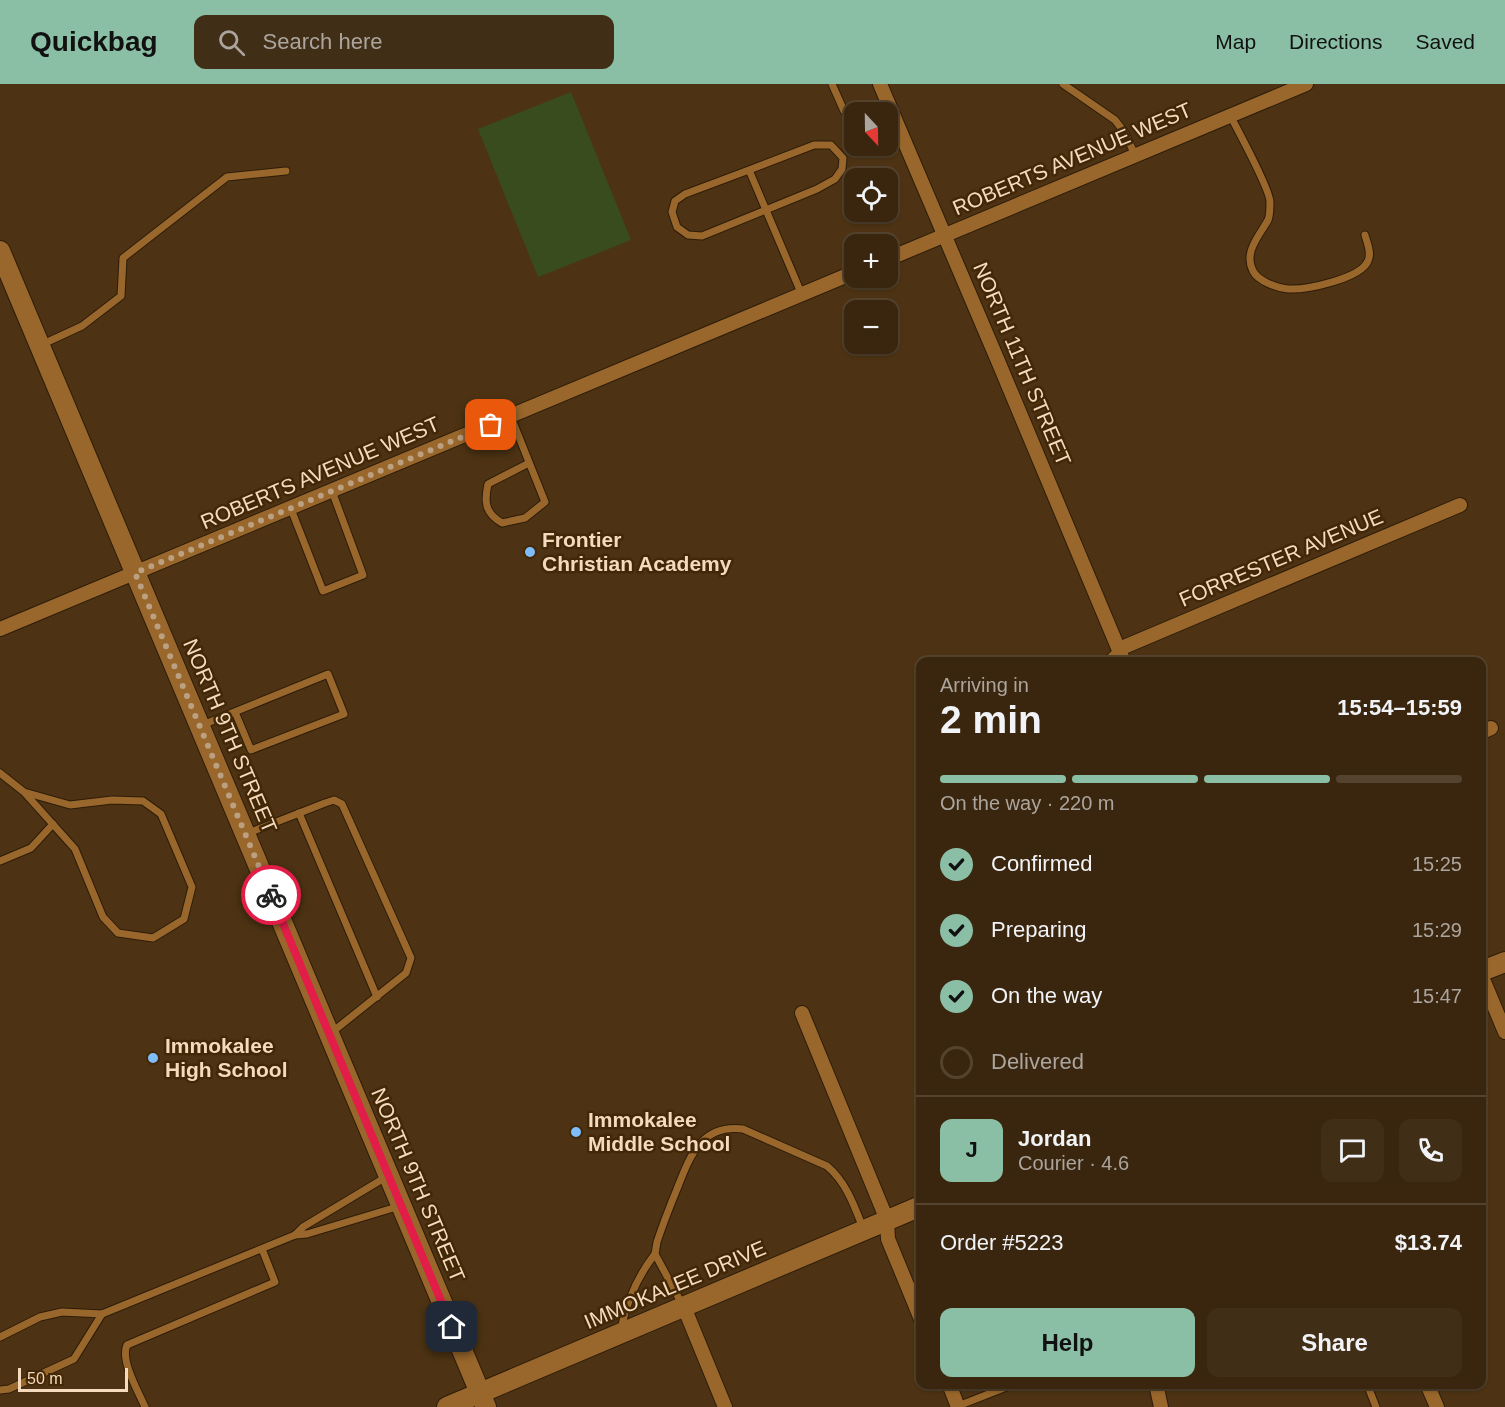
<!DOCTYPE html>
<html lang="en">
<head>
<meta charset="utf-8">
<style>
  body { margin:0; font-family:Helvetica,sans-serif; background:#412e17; color:#f1f3f6; height:100vh; display:flex; flex-direction:column; font-size:22px; white-space:nowrap }
  * { box-sizing:border-box; margin:0 }
  p { font-size:20px; color:#aba59e }
  .icon { flex:none; width:33px; height:33px; fill:none; stroke:currentColor; stroke-width:2; stroke-linecap:round; stroke-linejoin:round }
  .map { position:relative; flex:1; overflow:hidden }
  .details { position:absolute; left:916px; top:573px; width:570px; height:732px; display:flex; flex-direction:column; background:#3a260e; border-radius:12px; box-shadow:0 2px 4px #0004,0 0 0 2px #54432e }
  .details>* { flex:none }
  .needle { width:39px; rotate:158deg }
  .controls { position:absolute; left:844px; top:18px; display:grid; gap:12px }
  .controls a { display:grid; place-items:center; width:54px; height:54px; border-radius:12px; background:#3a260e; box-shadow:0 2px 4px #0004,0 0 0 2px #54432e; font-size:30px }
  .scale { position:absolute; left:18px; bottom:15px; width:110px; box-sizing:border-box; padding-left:6px; border:3px solid #f6dabd; border-top:0; font-size:16px; line-height:21px; white-space:nowrap; color:#f6dabd; -webkit-text-stroke:4px #422807; paint-order:stroke }
  .pin { position:absolute; display:grid; place-items:center; width:51px; height:51px; color:#fff; margin:-26px; border-radius:12px; box-shadow:0 3px 9px #0006 }
  .courier { position:absolute; display:grid; place-items:center; width:60px; height:60px; margin:-30px; border:4px solid #e11d48; border-radius:50%; background:#fff; color:#222; box-shadow:0 2px 8px #0007 }
  .headline em { font-style:normal; font-weight:600 }
  .headline div { display:flex; flex-direction:column-reverse }
  .headline { display:flex; align-items:center; justify-content:space-between; height:102px; padding:0 24px }
  h1 { font-size:39px; font-weight:600; line-height:45px }
  .bar { display:grid; grid-template-columns:repeat(4,1fr); gap:9px 6px; align-content:center; height:72px; padding:0 24px }
  .bar i { height:8px; border-radius:4px; background:#54432e }
  .bar .on { background:#8abfa5 }
  .bar p { grid-column:span 4 }
  .line { display:flex; align-items:center; gap:15px; padding:0 24px; border-top:2px solid #54432e }
  .line div { flex:1 }
  .round { display:grid; place-items:center; flex:none; width:63px; height:63px; border-radius:12px; background:#412e17 }
  ol { padding:0 24px; list-style:none }
  li { display:flex; align-items:center; gap:18px; height:66px }
  li p { margin-inline-start:auto }
  li .icon { padding:6px; border-radius:50%; background:#8abfa5; color:#111; stroke-width:4 }
  li:last-child { color:#aba59e }
  li i { width:33px; height:33px; border:3px solid #54432e; border-radius:50% }
  .primary-button { display:flex; gap:12px; margin-top:auto; padding:12px 24px }
  .primary-button a { flex:1; height:69px; border-radius:12px; background:#8abfa5; color:#111; font-size:24px; font-weight:600; line-height:69px; text-align:center }
  .primary-button a+a { background:#412e17; color:#f1f3f6 }
  header { display:flex; align-items:center; gap:36px; box-sizing:border-box; height:84px; padding:0 30px; background:#8abfa5; color:#111 }
  header strong { font-size:28px }
  nav { display:flex; gap:33px; margin-inline-start:auto; font-size:21px }
  .search { width:420px; height:54px; background:#412e17; display:flex; align-items:center; gap:15px; box-sizing:border-box; padding:0 21px; border-radius:12px; color:#aba59e; font-size:22px }
  .map>svg:first-child { display:block }
  .park { fill:#394c1d }
  .lines { fill:none; stroke-linecap:round; stroke-linejoin:round }
  .lane-casing { stroke:#2d1c0a; stroke-width:9 }
  .street-casing { stroke:#2d1c0a; stroke-width:16 }
  .secondary-casing { stroke:#2d1c0a; stroke-width:22 }
  .lane { stroke:#99672b; stroke-width:7 }
  .street { stroke:#99672b; stroke-width:14 }
  .secondary { stroke:#99672b; stroke-width:20 }
  .done { stroke:#bba082; stroke-width:6; stroke-dasharray:0 10.8 }
  .route { stroke:#e11d48; stroke-width:8 }
  .poi-dot { fill:#7ebdf9; stroke:#422807; stroke-width:2 }
  .labels { text-anchor:middle; stroke-width:5; stroke-linejoin:round; paint-order:stroke }
  .street-label { font-size:21px; fill:#f6dabd; stroke:#422807 }
  .poi-label { font-size:21px; font-weight:bold; fill:#f6dabd; stroke:#422807; text-anchor:start }
</style>
</head>
<body>
<header>
<strong>Quickbag</strong>
<div class="search"><svg class="icon" aria-label="search" viewBox="0 0 24 24"><circle cx="10" cy="10" r="6"/><path d="M15 15l6 6"/></svg>Search here</div>
<nav><a>Map</a><a>Directions</a><a>Saved</a></nav>
</header>
<div class="map">
<svg width="1505" height="1323" viewBox="0 0 1505 1323">
  <rect width="100%" height="100%" fill="#4d3313"/>
  <path class="park" d="M 571,8 L 631,156 L 538,193 L 478,45 Z"/>
  <g class="lines">
    <g class="lane-casing">
      <g id="lane">
        <path d="M 832,0 L 844,27 L 855,29"/>
        <path d="M 1063,0 L 1115,36 L 1125,49 L 1135,71"/>
        <path d="M 858,28 L 887,17"/>
        <path d="M 1230,31 C 1238,47 1270,105 1270,118 C 1270,124 1270,132 1268,136 C 1260,151 1243,168 1253,187 C 1258,197 1277,204 1288,205 C 1306,206 1360,195 1368,177 C 1372,169 1367,159 1365,151"/>
        <path d="M 749,86 L 685,110 L 675,117 L 672,128 L 677,143 L 688,151 L 702,152 L 817,105 L 835,95 L 842,85 L 843,74 L 831,61 L 814,61 L 749,86 L 802,211"/>
        <path d="M 43,260 L 82,242 L 121,212 L 123,174 L 227,93 L 286,87"/>
        <path d="M 511,333 L 545,418 L 525,434 L 502,439 C 485,429 484,418 488,400 L 529,379"/>
        <path d="M 291,425 L 323,507 L 363,491 L 332,407"/>
        <path d="M 1105,578 L 1119,565"/>
        <path d="M 200,642 L 328,590 L 344,630 L 251,666 L 235,628"/>
        <path d="M 0,689 L 24,708 L 75,765 L 103,833 L 118,849 L 153,854 L 184,835 L 192,803 L 161,730 L 143,717 L 112,716 L 70,721 L 24,708"/>
        <path d="M 299,729 L 377,913"/>
        <path d="M 248,749 L 325,719 L 334,716 L 342,720 L 411,874 L 406,889 L 331,949"/>
        <path d="M 0,777 L 31,764 L 53,740"/>
        <path d="M 386,1093 L 303,1143 L 295,1151 L 307,1150 L 400,1122"/>
        <path d="M 683,1222 L 655,1170 L 657,1158 C 663,1140 670,1122 677,1105 C 690,1072 701,1040 743,1045 L 827,1082 C 846,1098 854,1121 863,1144"/>
        <path d="M 621,1245 C 627,1216 637,1193 655,1170"/>
        <path d="M 0,1253 L 40,1233 L 62,1228 L 102,1230 L 295,1151"/>
        <path d="M 1367,1300 L 1376,1323"/>
        <path d="M 0,1306 L 9,1305 L 74,1275 L 102,1230"/>
        <path d="M 958,1322 L 1014,1300"/>
        <path d="M 145,1323 C 138,1307 120,1276 127,1261 L 275,1198 L 262,1165"/>
      </g>
    </g>
    <g class="street-casing">
      <g id="street">
        <path d="M 880,0 L 998,277 L 1124,578"/>
        <path d="M 888,175 L 1306,0"/>
        <path d="M 0,545 L 855,188"/>
        <path d="M 1119,565 L 1460,421"/>
        <path d="M 1482,648 L 1491,644"/>
        <path d="M 1482,893 L 1505,948"/>
        <path d="M 802,929 L 887,1136 L 888,1155 L 921,1235"/>
        <path d="M 684,1223 L 725,1323"/>
        <path d="M 949,1300 L 958,1323"/>
        <path d="M 1156,1300 L 1161,1323"/>
        <path d="M 1427,1300 L 1437,1323"/>
      </g>
    </g>
    <g class="secondary-casing">
      <g id="secondary">
        <path d="M 0,167 L 486,1323"/>
        <path d="M 1482,887 L 1505,878"/>
        <path d="M 447,1323 L 921,1122"/>
      </g>
    </g>
    <use href="#lane" class="lane"/>
    <use href="#street" class="street"/>
    <use href="#secondary" class="secondary"/>
  </g>
  <g class="lines">
    <path class="done" d="M 271,811 L 135,489 L 491,341"/>
    <path class="route" d="M 271,811 L 452,1243"/>
  </g>
  <g class="poi-dot">
    <circle cx="530" cy="468" r="6"/>
    <circle cx="153" cy="974" r="6"/>
    <circle cx="576" cy="1048" r="6"/>
  </g>
  <g class="labels">
    <g class="street-label">
      <text transform="translate(1072 75) rotate(-23)" y="7">ROBERTS AVENUE WEST</text>
      <text transform="translate(1022 280) rotate(67)" y="7">NORTH 11TH STREET</text>
      <text transform="translate(320 389) rotate(-23)" y="7">ROBERTS AVENUE WEST</text>
      <text transform="translate(1281 474) rotate(-23)" y="7">FORRESTER AVENUE</text>
      <text transform="translate(230 652) rotate(67)" y="7">NORTH 9TH STREET</text>
      <text transform="translate(418 1101) rotate(67)" y="7">NORTH 9TH STREET</text>
      <text transform="translate(675 1201) rotate(-23)" y="7">IMMOKALEE DRIVE</text>
    </g>
    <g class="poi-label">
      <text x="542" y="463">Frontier<tspan x="542" dy="24">Christian Academy</tspan></text>
      <text x="165" y="969">Immokalee<tspan x="165" dy="24">High School</tspan></text>
      <text x="588" y="1043">Immokalee<tspan x="588" dy="24">Middle School</tspan></text>
    </g>
  </g>
</svg>
<div class="controls">
<a><svg class="needle" viewBox="-14 -14 28 28"><path d="M0-13l5 13h-10z" fill="#e53935"/><path d="M0 13l5-13h-10z" fill="#aba59e"/></svg></a>
<a><svg class="icon" aria-label="locate" viewBox="0 0 24 24"><circle cx="12" cy="12" r="6"/><path d="M12 2v4M12 18v4M2 12h4M18 12h4"/></svg></a>
<a>+</a>
<a>−</a>
</div>
<div class="scale">50 m</div>
<div class="pin" style="left:491px;top:341px;background:#ea580c"><svg class="icon" aria-label="bag" viewBox="0 0 24 24"><path d="M5 8h14l-1 12H6zM9 8a3 3 0 0 1 6 0"/></svg></div>
<div class="pin" style="left:452px;top:1243px;background:#1f2937"><svg class="icon" aria-label="home" viewBox="0 0 24 24"><path d="M3 11l9-7 9 7M6 9v11h12V9"/></svg></div>
<div class="courier" style="left:271px;top:811px"><svg class="icon" aria-label="bike" viewBox="0 0 24 24"><circle cx="6" cy="16" r="4"/><circle cx="18" cy="16" r="4"/><path d="M6 16l4-8h5l3 8M10 8l3 8H6M13 5h3"/></svg></div>
<section class="details">
<div class="headline"><div><h1>2 min</h1><p>Arriving in</p></div><em>15:54–15:59</em></div>
<div class="bar"><i class="on"></i><i class="on"></i><i class="on"></i><i></i><p>On the way · 220 m</p></div>
<ol>
<li><svg class="icon" aria-label="check" viewBox="0 0 24 24"><path d="M5 12l5 5 9-10"/></svg>Confirmed<p>15:25</p></li>
<li><svg class="icon" aria-label="check" viewBox="0 0 24 24"><path d="M5 12l5 5 9-10"/></svg>Preparing<p>15:29</p></li>
<li><svg class="icon" aria-label="check" viewBox="0 0 24 24"><path d="M5 12l5 5 9-10"/></svg>On the way<p>15:47</p></li>
<li><i></i>Delivered</li>
</ol>
<div class="line" style="height:108px"><b class="round" style="background:#8abfa5;color:#111">J</b><div><b>Jordan</b><p>Courier · 4.6</p></div><a class="round"><svg class="icon" aria-label="chat" viewBox="0 0 24 24"><path d="M4 5h16v11H9l-5 4z"/></svg></a><a class="round"><svg class="icon" aria-label="phone" viewBox="0 0 24 24"><path d="M5 4h4l2 5-3 2q2 4 5 5l2-3 5 2v4C11 20 4 13 5 4z"/></svg></a></div>
<div class="line" style="height:78px"><div>Order #5223</div><b>$13.74</b></div>
<div class="primary-button"><a>Help</a><a>Share</a></div>
</section>
</div>
</body>
</html>
